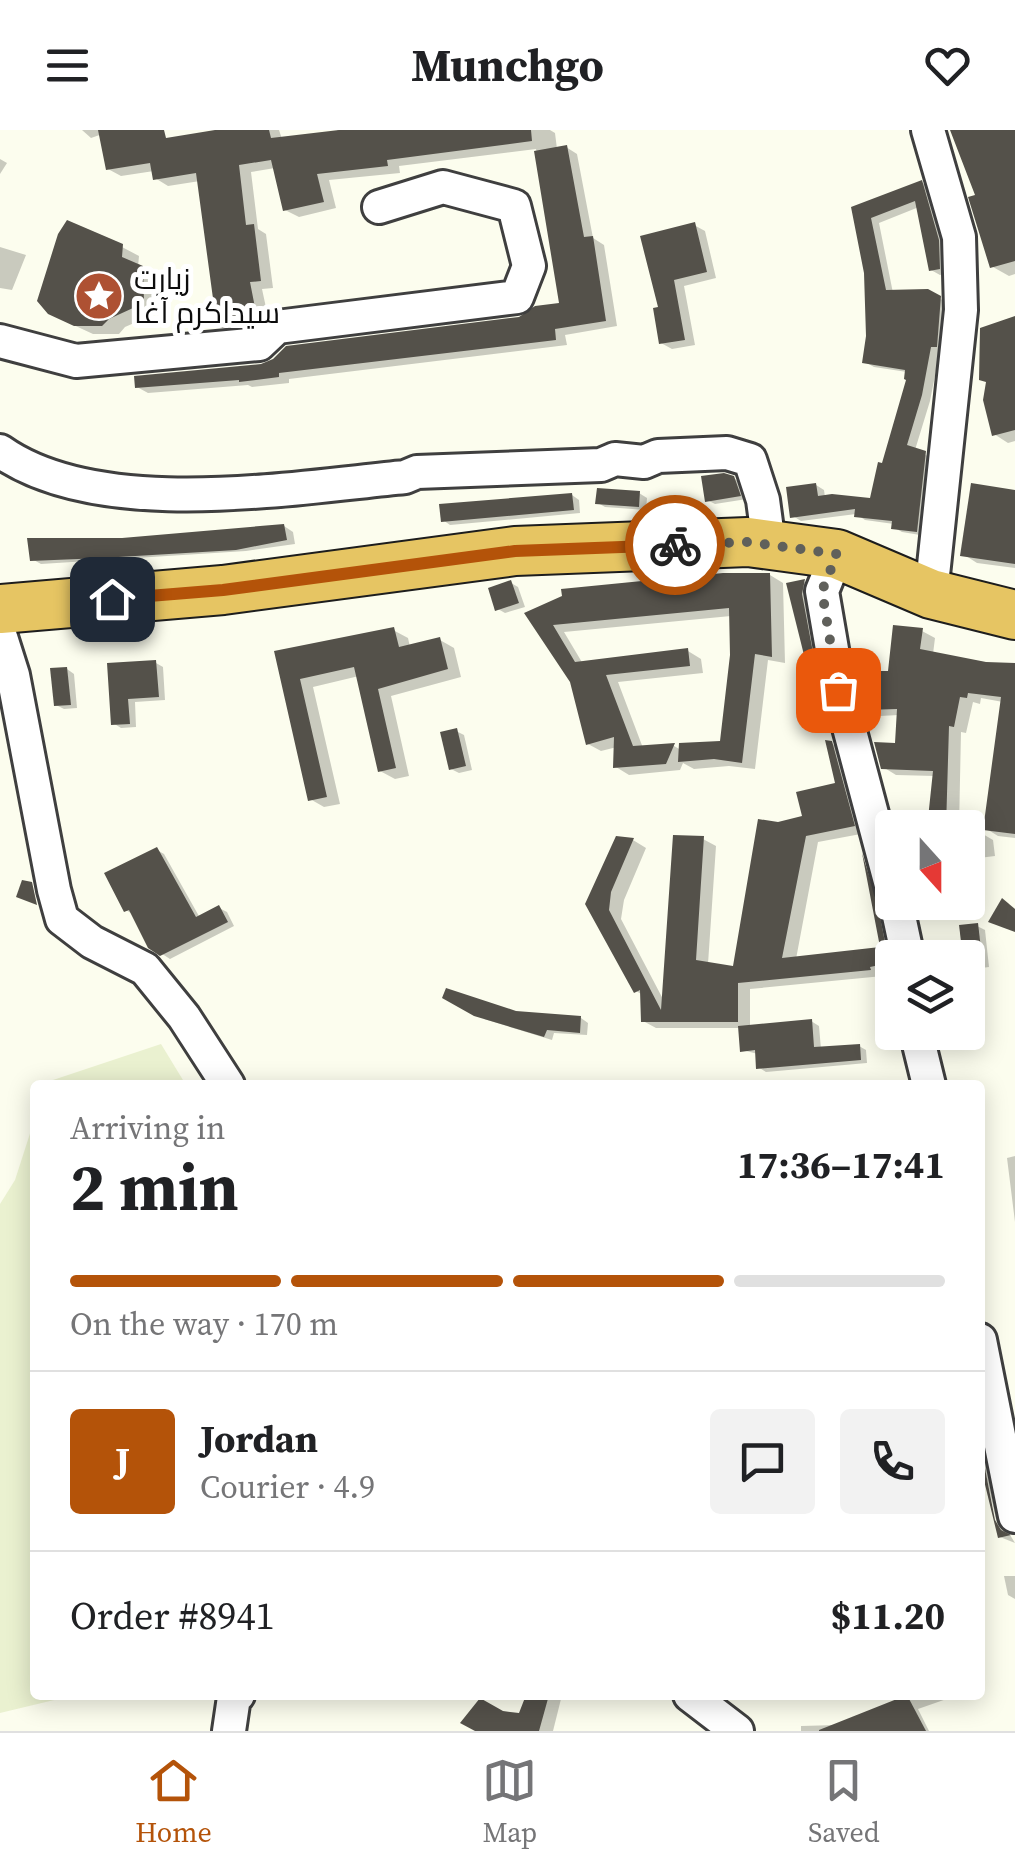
<!DOCTYPE html>
<html lang="en">
<head>
<meta charset="utf-8">
<style>
  body { margin:0; font-family:"Source Serif 4",Cairo,serif; background:#f2f2f2; color:#202124; height:100vh; display:flex; flex-direction:column; font-size:38px; white-space:nowrap }
  * { box-sizing:border-box; margin:0 }
  p { font-size:32px; color:#757577 }
  .icon { flex:none; width:55px; height:55px; fill:none; stroke:currentColor; stroke-width:2; stroke-linecap:round; stroke-linejoin:round }
  .map { position:relative; flex:1; overflow:hidden }
  .details { position:absolute; left:30px; top:950px; width:955px; height:620px; display:flex; flex-direction:column; background:#fff; border-radius:10px; box-shadow:0 5px 25px #0003 }
  .details>* { flex:none }
  .needle { width:65px; rotate:159deg }
  .tools { position:absolute; left:875px; top:680px; display:grid; gap:20px }
  .tools a { display:grid; place-items:center; width:110px; height:110px; border-radius:10px; background:#fff; box-shadow:0 5px 25px #0003; font-size:50px }
  .pin { position:absolute; display:grid; place-items:center; width:85px; height:85px; color:#fff; margin:-42px; border-radius:20px; box-shadow:0 5px 15px #0006 }
  .courier { position:absolute; display:grid; place-items:center; width:100px; height:100px; margin:-50px; border:8px solid #b45309; border-radius:50%; background:#fff; color:#222; box-shadow:0 2px 12px #0007 }
  .head em { font-style:normal; font-weight:700 }
  .head div { display:flex; flex-direction:column-reverse }
  .head { display:flex; align-items:center; justify-content:space-between; height:170px; padding:0 40px }
  h1 { font-size:65px; font-weight:700; line-height:75px }
  .bar { display:grid; grid-template-columns:repeat(4,1fr); gap:15px 10px; align-content:center; height:120px; padding:0 40px }
  .bar i { height:12px; border-radius:8px; background:#e0e0e0 }
  .bar .current { background:#b45309 }
  .bar p { grid-column:span 4 }
  .line { display:flex; align-items:center; gap:25px; padding:0 40px; border-top:2px solid #e0e0e0 }
  .line div { flex:1 }
  .round { display:grid; place-items:center; flex:none; width:105px; height:105px; border-radius:10px; background:#f2f2f2 }
  header { display:flex; justify-content:space-between; align-items:center; height:130px; padding:0 40px; background:#fff; font-size:45px; font-weight:700 }
  .dock { display:flex; justify-content:space-around; align-items:center; height:140px; border-top:2px solid #e0e0e0; background:#fff; font-size:28px; color:#757577 }
  .dock a { display:grid; justify-items:center; gap:5px }
  .dock .current { color:#b45309 }
  .map>svg:first-child { display:block }
  .farmland { fill:#eaf1d0 }
  .shadow { fill:#0003; fill-rule:evenodd }
  .building { fill:#54514a }
  .lines { fill:none; stroke-linecap:round; stroke-linejoin:round }
  .minor-casing { stroke:#3f3f3f; stroke-width:38 }
  .highway-casing { stroke:#1d1d1d; stroke-width:52 }
  .minor { stroke:#fff; stroke-width:32 }
  .highway { stroke:#e6c563; stroke-width:48 }
  .done { stroke:#60605b; stroke-width:10; stroke-dasharray:0 18 }
  .route { stroke:#b45309; stroke-width:12 }
  .labels { text-anchor:middle; stroke-width:10; stroke-linejoin:round; paint-order:stroke }
  .poi-label { font-size:30px; fill:#0c0c0c; stroke:#fff; text-anchor:start }
</style>
</head>
<body>
<header><svg class="icon" aria-label="menu" viewBox="0 0 24 24"><path d="M4 6h16M4 12h16M4 18h16"/></svg>Munchgo<svg class="icon" aria-label="heart" viewBox="0 0 24 24"><path d="M12 20l-8-8c-3-5 5-10 8-4 3-6 11-1 8 4z"/></svg></header>
<div class="map">
<svg width="1015" height="1601" viewBox="0 0 1015 1601">
  <rect width="100%" height="100%" fill="#fcfdee"/>
  <g class="farmland">
    <path d="M 161,914 L 186,955 L 46,955 L 47,952 Z"/>
    <path d="M 35,988 L 35,1565 L 75,1565 L 0,1583 L 0,1074 L 15,1050 Z"/>
  </g>
  <g class="shadow">
    <path d="M 82,0 L 114,0 L 91,8 Z"/>
    <path d="M 229,0 L 279,0 L 282,9 L 338,3 L 337,0 L 550,0 L 555,3 L 557,19 L 566,17 L 577,24 L 593,108 L 604,115 L 617,196 L 565,205 L 567,215 L 289,249 L 289,253 L 252,257 L 248,255 L 148,263 L 137,257 L 520,189 L 561,175 L 536,19 L 399,36 L 400,43 L 329,50 L 336,78 L 299,87 L 285,80 L 275,38 L 251,42 L 258,99 L 266,104 L 273,158 L 262,159 L 270,196 L 233,204 L 220,196 L 200,51 L 168,56 L 155,48 L 154,41 L 121,46 L 108,39 Z"/>
    <path d="M 953,0 L 1015,0 L 1015,144 L 1009,146 L 993,137 L 978,67 Z"/>
    <path d="M 0,29 L 7,33 L 0,44 Z"/>
    <path d="M 921,52 L 930,57 L 947,117 L 948,143 L 940,145 L 931,140 L 919,77 L 879,93 L 893,163 L 927,162 L 948,173 L 945,220 L 940,220 L 930,271 L 915,320 L 934,329 L 926,406 L 902,402 L 893,397 L 894,394 L 865,390 L 856,384 L 801,391 L 793,386 L 816,355 L 824,360 L 825,367 L 872,371 L 909,250 L 907,242 L 874,237 L 865,232 L 869,206 L 867,143 L 854,79 Z"/>
    <path d="M 694,95 L 705,101 L 716,148 L 684,156 L 695,215 L 672,219 L 661,213 L 661,179 Z"/>
    <path d="M 0,117 L 26,125 L 12,160 L 0,158 Z"/>
    <path d="M 122,117 L 139,126 L 138,137 L 158,148 L 159,182 L 125,197 L 119,204 L 93,204 L 67,192 Z"/>
    <path d="M 1015,188 L 1015,311 L 1008,313 L 994,304 Z"/>
    <path d="M 733,348 L 742,353 L 747,369 L 715,374 L 707,370 Z"/>
    <path d="M 1015,362 L 1015,438 L 977,433 L 963,424 Z"/>
    <path d="M 639,363 L 647,368 L 646,380 L 605,377 L 598,373 Z"/>
    <path d="M 572,365 L 579,370 L 580,383 L 450,395 L 443,390 Z"/>
    <path d="M 284,396 L 293,402 L 295,414 L 246,421 L 41,434 L 32,429 L 122,410 Z"/>
    <path d="M 770,445 L 783,453 L 785,533 L 768,530 L 755,639 L 729,636 L 694,639 L 683,633 L 680,640 L 629,645 L 616,637 L 617,617 L 601,621 L 588,614 L 572,550 L 527,484 ZM 731,486 L 732,525 L 722,613 L 681,620 L 674,616 L 643,618 L 618,552 L 703,543 L 701,529 L 688,521 L 583,534 L 564,502 Z"/>
    <path d="M 805,452 L 816,458 L 832,587 L 820,580 L 789,455 Z"/>
    <path d="M 511,453 L 518,457 L 525,477 L 505,483 L 498,479 Z"/>
    <path d="M 393,500 L 408,508 L 410,517 L 440,510 L 454,518 L 461,547 L 391,566 L 409,646 L 395,649 L 380,641 L 359,546 L 313,557 L 340,674 L 324,677 L 310,669 L 277,523 Z"/>
    <path d="M 922,501 L 935,508 L 933,524 L 1015,537 L 1015,708 L 998,706 L 985,698 L 1003,572 L 981,568 L 980,574 L 973,572 L 966,603 L 961,602 L 959,698 L 930,698 L 935,646 L 896,645 L 883,637 L 897,616 L 899,585 L 880,586 L 867,578 Z"/>
    <path d="M 156,533 L 163,537 L 165,570 L 135,572 L 136,597 L 121,598 L 113,593 L 110,536 Z"/>
    <path d="M 67,539 L 74,544 L 77,578 L 64,579 L 56,575 Z"/>
    <path d="M 456,601 L 464,605 L 472,640 L 459,643 L 451,639 Z"/>
    <path d="M 831,613 L 844,621 L 866,703 L 818,712 L 796,829 L 883,819 L 865,728 L 874,734 L 892,841 L 882,843 L 883,846 L 750,859 L 750,898 L 811,891 L 819,896 L 821,919 L 859,916 L 866,920 L 867,933 L 766,942 L 758,937 L 758,924 L 742,920 L 740,898 L 656,898 L 643,891 L 643,865 L 636,861 L 588,774 L 617,708 L 633,710 L 646,718 L 624,770 L 621,789 L 664,871 L 703,709 L 716,716 L 708,834 L 735,839 L 778,695 L 805,688 L 838,655 Z"/>
    <path d="M 968,703 L 981,703 L 993,710 L 995,726 L 971,729 L 973,748 L 968,750 Z"/>
    <path d="M 157,720 L 164,724 L 200,788 L 219,778 L 227,782 L 234,796 L 170,829 L 150,816 L 134,785 L 126,780 Z"/>
    <path d="M 977,796 L 985,800 L 989,837 L 974,839 L 968,835 L 968,828 Z"/>
    <path d="M 516,884 L 581,888 L 588,893 L 587,905 L 554,903 L 552,910 L 484,889 Z"/>
    <path d="M 1015,1026 L 1015,1092 L 1007,1028 Z"/>
    <path d="M 981,1323 L 993,1330 L 1007,1400 L 1015,1413 L 1000,1407 Z"/>
    <path d="M 1004,1446 L 1015,1446 L 1015,1469 L 1008,1465 Z"/>
    <path d="M 529,1565 L 562,1565 L 553,1601 L 479,1601 L 503,1583 L 521,1586 Z"/>
    <path d="M 907,1565 L 958,1565 L 918,1579 L 929,1601 L 801,1601 L 801,1596 L 837,1595 L 908,1567 Z"/>
  </g>
  <g class="building">
    <path d="M 98,0 L 164,0 L 166,8 L 215,0 L 269,0 L 271,8 L 339,0 L 531,0 L 532,11 L 387,30 L 388,36 L 317,44 L 324,72 L 283,81 L 271,30 L 239,35 L 246,95 L 254,94 L 261,151 L 250,152 L 257,188 L 250,195 L 217,198 L 196,43 L 153,50 L 150,33 L 106,40 Z"/>
    <path d="M 950,0 L 1015,0 L 1015,131 L 990,138 L 968,67 L 975,65 Z"/>
    <path d="M 567,15 L 584,107 L 593,106 L 606,191 L 555,199 L 556,210 L 279,243 L 279,247 L 239,252 L 239,250 L 135,258 L 134,246 L 261,234 L 273,229 L 286,216 L 519,187 L 535,176 L 559,173 L 534,21 Z"/>
    <path d="M 922,50 L 939,110 L 940,139 L 929,141 L 915,71 L 871,88 L 886,160 L 928,159 L 941,166 L 937,217 L 931,217 L 922,265 L 907,315 L 926,321 L 917,402 L 891,399 L 892,391 L 854,387 L 855,379 L 790,388 L 786,357 L 816,353 L 818,366 L 832,364 L 870,368 L 878,332 L 882,333 L 906,250 L 904,249 L 905,240 L 862,233 L 866,206 L 864,143 L 851,77 Z"/>
    <path d="M 67,90 L 123,114 L 122,127 L 143,136 L 144,173 L 109,189 L 102,196 L 74,196 L 48,184 L 37,171 L 58,104 Z"/>
    <path d="M 695,92 L 707,142 L 674,150 L 685,210 L 659,214 L 653,178 L 658,177 L 640,106 Z"/>
    <path d="M 1015,186 L 1015,300 L 992,306 L 983,270 L 986,252 L 979,250 L 980,198 Z"/>
    <path d="M 724,343 L 734,346 L 741,366 L 705,372 L 701,346 Z"/>
    <path d="M 971,353 L 1015,360 L 1015,434 L 960,426 Z"/>
    <path d="M 597,358 L 640,361 L 639,377 L 595,374 Z"/>
    <path d="M 572,363 L 574,380 L 441,392 L 439,374 Z"/>
    <path d="M 284,394 L 287,410 L 236,420 L 102,428 L 30,431 L 27,408 L 122,408 Z"/>
    <path d="M 723,443 L 770,443 L 772,527 L 755,524 L 742,633 L 714,629 L 678,632 L 679,613 L 720,611 L 730,525 L 729,478 L 553,495 L 575,532 L 688,518 L 690,536 L 606,545 L 633,616 L 675,613 L 666,634 L 613,638 L 614,607 L 586,615 L 570,552 L 524,483 L 562,466 L 561,459 Z"/>
    <path d="M 805,449 L 802,464 L 824,581 L 818,581 L 786,453 Z"/>
    <path d="M 511,450 L 519,473 L 495,481 L 488,458 Z"/>
    <path d="M 893,495 L 923,498 L 920,519 L 986,532 L 1015,533 L 1015,704 L 983,700 L 1001,567 L 968,563 L 967,568 L 960,567 L 954,597 L 949,596 L 946,698 L 927,698 L 933,641 L 881,639 L 874,612 L 895,613 L 897,579 L 865,580 L 864,541 L 888,541 Z"/>
    <path d="M 394,497 L 399,517 L 440,507 L 448,539 L 378,559 L 396,638 L 378,642 L 354,537 L 300,549 L 327,667 L 308,671 L 274,521 Z"/>
    <path d="M 156,530 L 159,567 L 128,569 L 130,594 L 111,595 L 107,533 Z"/>
    <path d="M 67,537 L 71,575 L 54,576 L 50,538 Z"/>
    <path d="M 457,598 L 466,636 L 449,640 L 440,602 Z"/>
    <path d="M 825,610 L 832,611 L 855,696 L 806,706 L 782,828 L 880,817 L 862,723 L 877,771 L 889,833 L 870,837 L 871,840 L 738,853 L 738,892 L 641,892 L 640,860 L 634,863 L 585,774 L 616,706 L 634,708 L 611,762 L 609,780 L 661,880 L 673,705 L 704,706 L 696,830 L 733,836 L 758,689 L 778,692 L 802,686 L 796,662 L 835,653 Z"/>
    <path d="M 157,717 L 196,787 L 219,775 L 228,792 L 160,826 L 148,818 L 129,780 L 124,782 L 104,743 Z"/>
    <path d="M 22,750 L 32,752 L 37,775 L 16,767 Z"/>
    <path d="M 1002,768 L 1015,779 L 1015,802 L 988,792 Z"/>
    <path d="M 978,793 L 982,828 L 963,828 L 959,795 Z"/>
    <path d="M 446,858 L 516,881 L 581,886 L 580,903 L 547,900 L 544,907 L 474,886 L 442,868 Z"/>
    <path d="M 812,889 L 814,917 L 860,914 L 861,930 L 756,939 L 755,920 L 740,922 L 738,896 Z"/>
    <path d="M 980,1313 L 995,1390 L 1001,1400 L 1011,1405 L 998,1408 L 980,1334 Z"/>
    <path d="M 526,1565 L 549,1565 L 539,1601 L 475,1601 L 460,1593 L 480,1568 L 503,1581 L 519,1583 Z"/>
    <path d="M 907,1565 L 926,1601 L 819,1601 L 819,1600 Z"/>
  </g>
  <g class="lines">
    <g class="minor-casing">
      <g id="minor">
        <path d="M 928,0 L 959,107 L 961,180 L 931,464"/>
        <path d="M 0,211 L 76,231 L 259,214 L 277,197 L 517,167 L 529,136 L 514,76 L 443,57 L 379,77"/>
        <path d="M 0,321 C 99,391 290,358 405,347 L 417,342 L 601,335 L 615,329 L 644,332 L 658,326 L 727,323 L 750,330 L 763,370 L 769,415"/>
        <path d="M 837,424 L 822,461 L 839,560 L 892,759"/>
        <path d="M 0,504 L 13,545 L 54,760 L 62,789 L 92,812 L 145,839 L 184,887 L 228,955"/>
        <path d="M 896,772 L 908,828"/>
        <path d="M 916,902 L 929,955"/>
        <path d="M 980,1210 L 1015,1386"/>
        <path d="M 690,1565 L 737,1601"/>
        <path d="M 229,1601 L 234,1567 L 238,1565"/>
      </g>
    </g>
    <g class="highway-casing">
      <path id="highway" d="M 0,479 L 223,460 L 515,421 L 748,412 L 837,424 L 931,464 L 1015,485"/>
    </g>
    <use href="#minor" class="minor"/>
    <use href="#highway" class="highway"/>
  </g>
  <g class="lines">
    <path class="done" d="M 675,415 L 748,412 L 837,424 L 822,461 L 838,560"/>
    <path class="route" d="M 112,469 L 223,460 L 515,421 L 675,415"/>
  </g>
  <defs>
    <g id="sight-disc" transform="scale(2.5)"><circle r="9.5" fill="#ae5133" stroke="#fff"/><path d="M0-6L1.8-2.2L6-1.7L2.9 1.2L3.7 5.4L0 3.3L-3.7 5.4L-2.9 1.2L-6-1.7L-1.8-2.2Z" fill="#fff"/></g>
  </defs>
  <g fill-rule="evenodd">
    <use href="#sight-disc" x="99" y="166"/>
  </g>
  <g class="labels">
    <g class="poi-label">
      <text x="134" y="159">زیارت<tspan x="134" dy="34">سیداکرم آغا</tspan></text>
    </g>
  </g>
</svg>
<div class="tools">
<a><svg class="needle" viewBox="-14 -14 28 28"><path d="M0-13l5 13h-10z" fill="#e53935"/><path d="M0 13l5-13h-10z" fill="#757577"/></svg></a>
<a><svg class="icon" aria-label="layers" viewBox="0 0 24 24"><path d="M12 4l9 5-9 5-9-5zM3 14l9 5 9-5"/></svg></a>
</div>
<div class="pin" style="left:838px;top:560px;background:#ea580c"><svg class="icon" aria-label="bag" viewBox="0 0 24 24"><path d="M5 8h14l-1 12H6zM9 8a3 3 0 0 1 6 0"/></svg></div>
<div class="pin" style="left:112px;top:469px;background:#1f2937"><svg class="icon" aria-label="home" viewBox="0 0 24 24"><path d="M3 11l9-7 9 7M6 9v11h12V9"/></svg></div>
<div class="courier" style="left:675px;top:415px"><svg class="icon" aria-label="bike" viewBox="0 0 24 24"><circle cx="6" cy="16" r="4"/><circle cx="18" cy="16" r="4"/><path d="M6 16l4-8h5l3 8M10 8l3 8H6M13 5h3"/></svg></div>
<section class="details">
<div class="head"><div><h1>2 min</h1><p>Arriving in</p></div><em>17:36–17:41</em></div>
<div class="bar"><i class="current"></i><i class="current"></i><i class="current"></i><i></i><p>On the way · 170 m</p></div>
<div class="line" style="height:180px"><b class="round" style="background:#b45309;color:#fff">J</b><div><b>Jordan</b><p>Courier · 4.9</p></div><a class="round"><svg class="icon" aria-label="chat" viewBox="0 0 24 24"><path d="M4 5h16v11H9l-5 4z"/></svg></a><a class="round"><svg class="icon" aria-label="phone" viewBox="0 0 24 24"><path d="M5 4h4l2 5-3 2q2 4 5 5l2-3 5 2v4C11 20 4 13 5 4z"/></svg></a></div>
<div class="line" style="height:130px"><div>Order #8941</div><b>$11.20</b></div>
</section>
</div>
<nav class="dock">
<a class="current"><svg class="icon" aria-label="home" viewBox="0 0 24 24"><path d="M3 11l9-7 9 7M6 9v11h12V9"/></svg>Home</a>
<a><svg class="icon" aria-label="map" viewBox="0 0 24 24"><path d="M3 6l6-2 6 2 6-2v14l-6 2-6-2-6 2zM9 4v14M15 6v14"/></svg>Map</a>
<a><svg class="icon" aria-label="saved" viewBox="0 0 24 24"><path d="M7 4h10v16l-5-4-5 4z"/></svg>Saved</a>
</nav>
</body>
</html>
